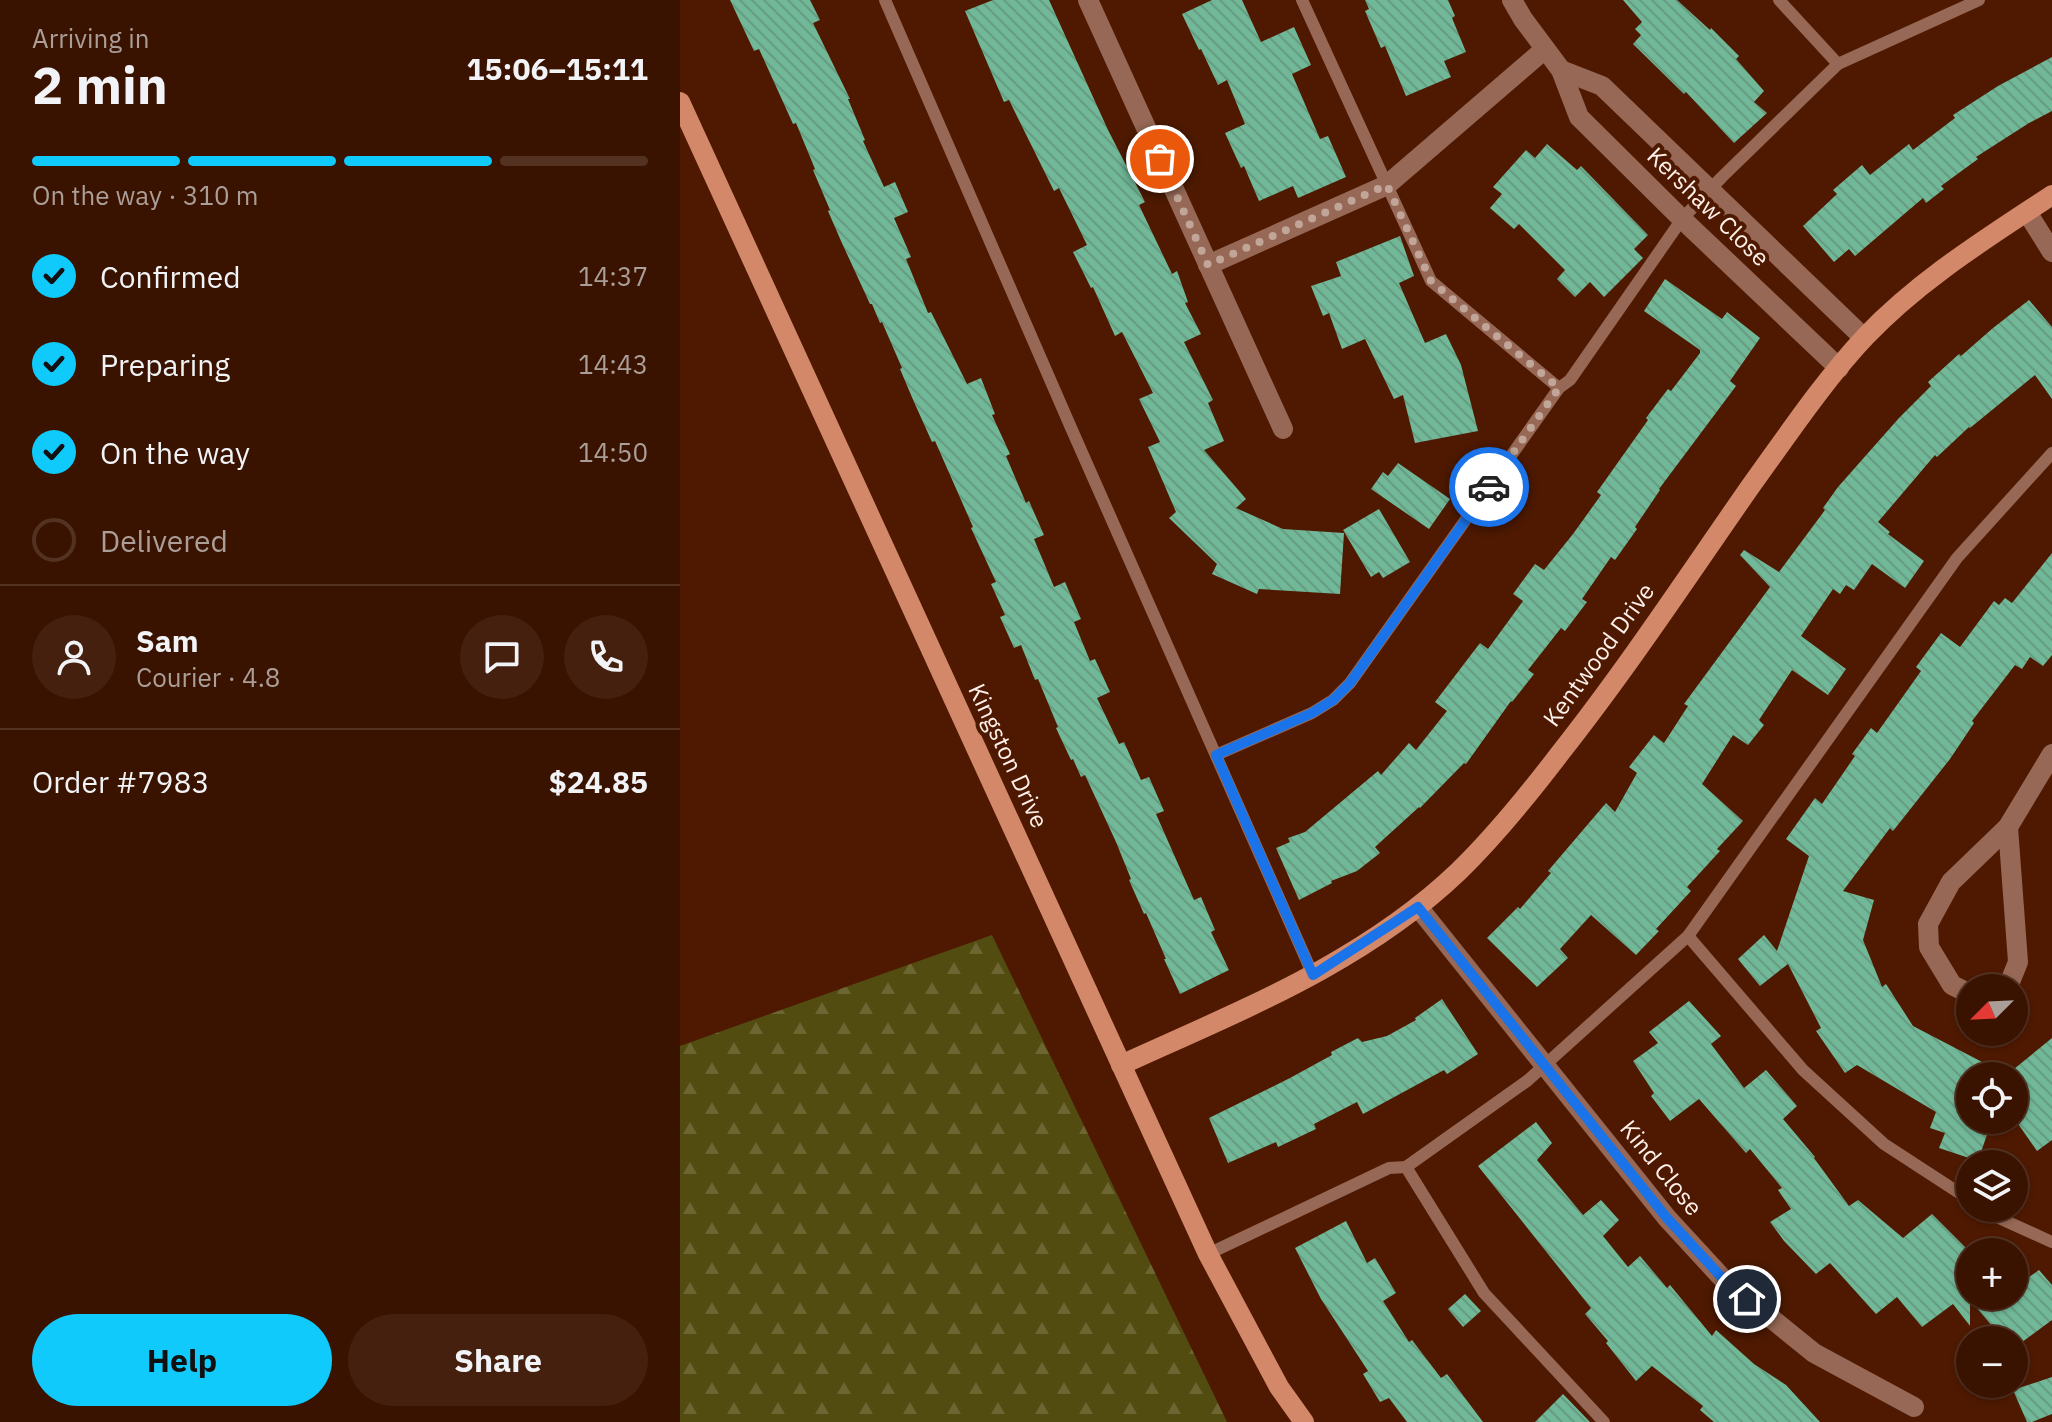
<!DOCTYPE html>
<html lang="en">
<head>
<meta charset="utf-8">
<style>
  body { margin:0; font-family:"IBM Plex Sans",sans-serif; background:#45200f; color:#f1f3f6; height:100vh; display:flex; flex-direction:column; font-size:30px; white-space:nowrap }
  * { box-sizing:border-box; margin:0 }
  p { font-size:26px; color:#ab9e99 }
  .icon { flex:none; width:44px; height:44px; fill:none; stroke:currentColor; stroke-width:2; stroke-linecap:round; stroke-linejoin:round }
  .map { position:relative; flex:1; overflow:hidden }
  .details { display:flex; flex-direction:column; background:#3a1300; width:680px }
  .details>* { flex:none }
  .needle { width:52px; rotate:246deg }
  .controls { position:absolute; left:1276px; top:974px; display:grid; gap:16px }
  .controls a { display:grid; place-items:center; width:72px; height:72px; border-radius:50%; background:#3a1300; box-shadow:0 2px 6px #0004,0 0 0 2px #543222; font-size:40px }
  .pin { position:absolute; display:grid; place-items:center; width:68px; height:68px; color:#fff; margin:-34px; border:4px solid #fff; border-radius:50%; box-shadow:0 2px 8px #0007 }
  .courier { position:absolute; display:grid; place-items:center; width:80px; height:80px; margin:-40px; border:6px solid #1a73e8; border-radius:50%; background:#fff; color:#222; box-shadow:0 2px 10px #0007 }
  .summary em { font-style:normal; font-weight:800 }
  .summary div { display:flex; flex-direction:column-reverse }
  .summary { display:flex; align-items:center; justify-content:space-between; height:136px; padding:0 32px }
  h1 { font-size:52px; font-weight:800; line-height:60px }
  .bar { display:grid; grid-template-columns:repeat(4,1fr); gap:12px 8px; align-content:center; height:96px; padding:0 32px }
  .bar i { height:10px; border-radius:6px; background:#543222 }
  .bar .on { background:#0fcafa }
  .bar p { grid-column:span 4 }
  .line { display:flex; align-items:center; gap:20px; padding:0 32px; border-top:2px solid #543222 }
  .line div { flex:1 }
  .round { display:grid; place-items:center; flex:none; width:84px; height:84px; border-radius:42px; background:#45200f }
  ol { padding:0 32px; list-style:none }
  li { display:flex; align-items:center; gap:24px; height:88px }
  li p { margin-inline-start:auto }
  li .icon { padding:8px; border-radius:50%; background:#0fcafa; color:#111; stroke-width:4 }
  li:last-child { color:#ab9e99 }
  li i { width:44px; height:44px; border:4px solid #543222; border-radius:50% }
  .primary-button { display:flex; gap:16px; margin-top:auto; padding:16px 32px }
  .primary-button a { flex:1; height:92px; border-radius:48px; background:#0fcafa; color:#111; font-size:32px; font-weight:800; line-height:92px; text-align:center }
  .primary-button a+a { background:#45200f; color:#f1f3f6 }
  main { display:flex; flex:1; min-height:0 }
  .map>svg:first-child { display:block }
  .forest { fill:url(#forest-firs) }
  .building { fill:url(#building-back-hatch) }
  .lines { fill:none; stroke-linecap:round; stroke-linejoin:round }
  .lane { stroke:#966855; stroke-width:12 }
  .street { stroke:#966855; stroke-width:20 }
  .secondary { stroke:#d28869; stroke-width:20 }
  .done { stroke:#c0a598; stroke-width:8; stroke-dasharray:0 14.4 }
  .route { stroke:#1a73e8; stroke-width:10 }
  .labels { text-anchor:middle; stroke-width:8; stroke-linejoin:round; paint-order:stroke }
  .street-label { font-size:24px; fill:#fef0ea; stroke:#4e1900 }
</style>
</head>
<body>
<main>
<section class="details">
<div class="summary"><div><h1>2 min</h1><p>Arriving in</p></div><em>15:06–15:11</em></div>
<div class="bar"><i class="on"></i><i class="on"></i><i class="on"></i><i></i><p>On the way · 310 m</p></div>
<ol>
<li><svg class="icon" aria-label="check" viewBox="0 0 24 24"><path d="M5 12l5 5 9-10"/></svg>Confirmed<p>14:37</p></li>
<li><svg class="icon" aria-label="check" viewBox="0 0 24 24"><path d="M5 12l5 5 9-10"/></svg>Preparing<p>14:43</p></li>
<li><svg class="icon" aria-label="check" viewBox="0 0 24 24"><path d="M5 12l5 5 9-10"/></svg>On the way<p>14:50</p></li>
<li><i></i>Delivered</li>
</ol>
<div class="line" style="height:144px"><a class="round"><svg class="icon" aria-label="person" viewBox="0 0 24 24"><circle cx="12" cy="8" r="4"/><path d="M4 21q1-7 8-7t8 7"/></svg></a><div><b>Sam</b><p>Courier · 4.8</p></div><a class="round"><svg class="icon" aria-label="chat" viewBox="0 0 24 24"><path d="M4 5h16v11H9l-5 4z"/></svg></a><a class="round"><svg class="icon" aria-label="phone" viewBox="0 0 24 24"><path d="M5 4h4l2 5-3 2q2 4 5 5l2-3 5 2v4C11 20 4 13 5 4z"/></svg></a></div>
<div class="line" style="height:104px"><div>Order #7983</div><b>$24.85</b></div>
<div class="primary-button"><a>Help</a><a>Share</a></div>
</section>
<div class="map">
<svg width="1372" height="1422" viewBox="0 0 1372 1422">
  <defs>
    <pattern id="forest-firs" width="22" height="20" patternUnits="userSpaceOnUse" patternTransform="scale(2)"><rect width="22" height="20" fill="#524c10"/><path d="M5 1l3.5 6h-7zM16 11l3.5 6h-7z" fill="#6c6633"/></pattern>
    <pattern id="building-back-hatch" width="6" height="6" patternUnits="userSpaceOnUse" patternTransform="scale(2)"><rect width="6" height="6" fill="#70b897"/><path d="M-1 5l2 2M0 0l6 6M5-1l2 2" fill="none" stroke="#679c83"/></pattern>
  </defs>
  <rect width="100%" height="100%" fill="#4e1900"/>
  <path class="forest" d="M 312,935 L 547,1422 L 0,1422 L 0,1046 Z"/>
  <g class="building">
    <path d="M 50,0 L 130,0 L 140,20 L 133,23 L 170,99 L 168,99 L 185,140 L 183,141 L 204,187 L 215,182 L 228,212 L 214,218 L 231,257 L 226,259 L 248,313 L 251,312 L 287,384 L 301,378 L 315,414 L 312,415 L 330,454 L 326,456 L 346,503 L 349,501 L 364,535 L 354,539 L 374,587 L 385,582 L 401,619 L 394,622 L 410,661 L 415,659 L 430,692 L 417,698 L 439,744 L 444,742 L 461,780 L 469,777 L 484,811 L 476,814 L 514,900 L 521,897 L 535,930 L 531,932 L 549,970 L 500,994 L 484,959 L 486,959 L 466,913 L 464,914 L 449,880 L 451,879 L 436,842 L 405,775 L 401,777 L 393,759 L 391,760 L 376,728 L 378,727 L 358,679 L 355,680 L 341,645 L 334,648 L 320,617 L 325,615 L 311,584 L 316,582 L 291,528 L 293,527 L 255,441 L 252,442 L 234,402 L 220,369 L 222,368 L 202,322 L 200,323 L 192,304 L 190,304 L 161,241 L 148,211 L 150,210 L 133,170 L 135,169 L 116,123 L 113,124 L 79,49 L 74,51 Z"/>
    <path d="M 313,0 L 369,0 L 428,130 L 465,202 L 459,205 L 492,274 L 497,271 L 508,302 L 505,303 L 521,334 L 504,342 L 533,400 L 528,403 L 544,441 L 524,450 L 566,499 L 556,508 L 603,529 L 664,533 L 660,594 L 579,589 L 577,594 L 532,574 L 537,564 L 489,518 L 496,512 L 468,447 L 480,442 L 459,399 L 473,393 L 442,332 L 435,336 L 413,287 L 411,288 L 393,252 L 407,245 L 379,188 L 374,191 L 329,100 L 324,102 L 285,11 Z"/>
    <path d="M 532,0 L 562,0 L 581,42 L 614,27 L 631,65 L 612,74 L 640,139 L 648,136 L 666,177 L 618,198 L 613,186 L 579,201 L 564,166 L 561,168 L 545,133 L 565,124 L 547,80 L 538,85 L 521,49 L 519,50 L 502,14 Z"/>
    <path d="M 685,0 L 768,0 L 775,16 L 772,18 L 786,52 L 764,61 L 771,77 L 726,96 L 705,46 L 701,48 L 685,11 L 689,9 Z"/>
    <path d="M 943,0 L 997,0 L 1030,30 L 1031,28 L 1059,56 L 1056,59 L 1084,91 L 1074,102 L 1087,113 L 1054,143 L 1006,92 L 1004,94 L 953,44 L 961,35 L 955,29 L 962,22 Z"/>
    <path d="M 1372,57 L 1372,111 L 1349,123 L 1296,157 L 1298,159 L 1261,186 L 1264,189 L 1246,203 L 1243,198 L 1175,256 L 1169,249 L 1154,262 L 1123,226 L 1157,194 L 1153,190 L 1182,165 L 1190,175 L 1229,144 L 1233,150 L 1275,118 L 1273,115 L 1318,86 Z"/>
    <path d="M 867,144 L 897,170 L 901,166 L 968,235 L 954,249 L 963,258 L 924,297 L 910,282 L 895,297 L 877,279 L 885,270 L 839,224 L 834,229 L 810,208 L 822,194 L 813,187 L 846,150 L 855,158 Z"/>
    <path d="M 720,236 L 734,276 L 719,283 L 745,343 L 766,334 L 781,365 L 798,431 L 735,443 L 723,395 L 714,399 L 685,339 L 662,349 L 649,313 L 643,316 L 631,286 L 661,276 L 656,262 Z"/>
    <path d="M 985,279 L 1042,319 L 1047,312 L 1080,338 L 1050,381 L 1056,386 L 979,489 L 980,490 L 955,527 L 957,529 L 935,560 L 931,557 L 902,599 L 907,602 L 885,631 L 881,628 L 848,670 L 854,674 L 832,702 L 831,701 L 786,764 L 784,763 L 740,808 L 739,807 L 695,847 L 700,853 L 677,871 L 651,881 L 652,883 L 619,900 L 596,848 L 610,842 L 608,838 L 625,832 L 698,771 L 701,775 L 729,743 L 736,750 L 767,711 L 755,702 L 800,643 L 808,649 L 843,601 L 833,594 L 855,564 L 864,570 L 893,534 L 921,495 L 917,492 L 968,420 L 966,418 L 988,389 L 991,391 L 1020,353 L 1020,350 L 964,311 Z"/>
    <path d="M 1349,300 L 1372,327 L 1372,399 L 1355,375 L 1290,428 L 1289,427 L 1257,457 L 1255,455 L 1198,522 L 1210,532 L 1208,534 L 1244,561 L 1225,588 L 1192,564 L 1174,590 L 1166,585 L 1160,594 L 1153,589 L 1121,636 L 1166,669 L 1148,695 L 1112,670 L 1079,720 L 1084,725 L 1068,745 L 1053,735 L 1022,784 L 1063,821 L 1037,849 L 1040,851 L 1007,887 L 1011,891 L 976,929 L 979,931 L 956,955 L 911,915 L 880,949 L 888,958 L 857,987 L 807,938 L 838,907 L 840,909 L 871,873 L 868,871 L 926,803 L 935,812 L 957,773 L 949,767 L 974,735 L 984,743 L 1008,706 L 1004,704 L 1090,587 L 1060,555 L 1064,550 L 1099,572 L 1145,510 L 1143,508 L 1158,487 L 1219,418 L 1251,386 L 1248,382 L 1279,354 L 1281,356 L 1313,328 Z"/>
    <path d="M 718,463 L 770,499 L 749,529 L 691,489 L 703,472 L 708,476 Z"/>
    <path d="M 699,509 L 730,562 L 703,578 L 699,572 L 691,577 L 663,530 Z"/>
    <path d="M 1372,553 L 1372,655 L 1363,666 L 1350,657 L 1342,669 L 1335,665 L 1292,721 L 1294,723 L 1270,759 L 1213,831 L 1210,828 L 1163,891 L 1194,900 L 1183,940 L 1202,987 L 1206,984 L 1233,1026 L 1329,1076 L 1290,1076 L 1290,1120 L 1312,1120 L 1298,1161 L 1259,1148 L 1265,1133 L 1250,1128 L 1256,1112 L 1177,1065 L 1165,1073 L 1136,1031 L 1141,1028 L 1108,964 L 1080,986 L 1058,959 L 1084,935 L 1097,951 L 1129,856 L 1106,839 L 1135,798 L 1142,804 L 1175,756 L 1172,754 L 1191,728 L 1197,733 L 1241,671 L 1236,667 L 1261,633 L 1280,647 L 1314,601 L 1319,605 L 1325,598 L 1332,603 Z"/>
    <path d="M 762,999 L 798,1054 L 767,1074 L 764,1070 L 683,1114 L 677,1102 L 634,1124 L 636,1129 L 598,1147 L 596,1142 L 548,1163 L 529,1118 L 610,1078 L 652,1055 L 651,1052 L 678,1038 L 682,1042 L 707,1036 L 736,1020 L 735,1018 Z"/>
    <path d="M 1009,1001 L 1041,1036 L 1031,1044 L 1064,1088 L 1086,1070 L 1117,1106 L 1103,1119 L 1135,1157 L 1134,1158 L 1169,1206 L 1178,1200 L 1223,1238 L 1252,1214 L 1290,1252 L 1290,1296 L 1334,1296 L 1334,1288 L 1359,1270 L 1372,1285 L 1372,1320 L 1334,1348 L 1334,1340 L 1324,1340 L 1290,1300 L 1290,1326 L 1273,1304 L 1242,1327 L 1217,1297 L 1196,1314 L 1150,1263 L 1136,1274 L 1104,1241 L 1090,1222 L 1111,1209 L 1098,1190 L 1102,1188 L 1070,1149 L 1066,1153 L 1019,1099 L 990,1121 L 971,1096 L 974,1093 L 953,1061 L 978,1043 L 969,1032 Z"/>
    <path d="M 1372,1038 L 1372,1140 L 1357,1151 L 1334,1118 L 1334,1069 Z"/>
    <path d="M 856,1122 L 872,1143 L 857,1160 L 903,1215 L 921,1200 L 939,1220 L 923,1236 L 948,1267 L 960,1256 L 987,1288 L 990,1285 L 1032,1336 L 1036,1330 L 1074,1364 L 1106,1385 L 1140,1422 L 1034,1422 L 1020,1410 L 1023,1406 L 972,1366 L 956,1381 L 926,1343 L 928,1341 L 905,1314 L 911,1308 L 798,1166 Z"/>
    <path d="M 666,1221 L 687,1263 L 695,1258 L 716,1293 L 703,1301 L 729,1342 L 732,1340 L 761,1378 L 767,1374 L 803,1422 L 727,1422 L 709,1398 L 700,1402 L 683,1374 L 688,1371 L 641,1299 L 615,1248 Z"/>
    <path d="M 785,1294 L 801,1311 L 783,1327 L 768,1309 Z"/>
    <path d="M 1372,1377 L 1372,1414 L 1352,1422 L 1347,1422 L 1333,1390 Z"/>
    <path d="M 883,1394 L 910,1422 L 855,1422 Z"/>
  </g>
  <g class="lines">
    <g class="lane">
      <path d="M 205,0 L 392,430 L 633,975"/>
      <path d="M 622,0 L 751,281 L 879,388"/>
      <path d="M 1099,0 L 1158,64"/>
      <path d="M 536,755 L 632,713 L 653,700 L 670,683 L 879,388 L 890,380 L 1002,219 L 1042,177 L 1158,64 L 1299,0"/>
      <path d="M 1008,936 L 1123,1070 L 1204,1144 L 1290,1200"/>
      <path d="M 726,1167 L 804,1293 L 924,1422"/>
      <path d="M 1303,1208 L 1319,1218 L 1372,1242"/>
      <path d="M 528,1254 L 709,1168 L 726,1167 L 847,1081 L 1008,936 L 1277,558 L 1372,453"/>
    </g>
    <g class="street">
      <path d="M 408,0 L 603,429"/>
      <path d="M 832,0 L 843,19 L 881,70 L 899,117 L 1002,219 L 1159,368"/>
      <path d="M 881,70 L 922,86 L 1184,338"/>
      <path d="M 1347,212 L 1372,252"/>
      <path d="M 528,265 L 707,185 L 865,49"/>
      <path d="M 738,907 L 987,1218 L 1045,1281 L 1134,1353 L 1234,1407"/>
      <path d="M 1322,988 L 1330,982 L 1338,962 L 1328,827"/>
      <path d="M 1290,994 L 1272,985 L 1249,947 L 1248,924 L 1271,882 L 1328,827 L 1372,754"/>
    </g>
    <g class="secondary">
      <path d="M 0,102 L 528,1254 L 599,1387 L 624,1422"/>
      <path d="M 441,1065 C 559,1011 683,963 779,871 C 816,835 849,794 881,752 C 948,667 1008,576 1070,487 C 1107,436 1142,383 1185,337 C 1239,280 1307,238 1372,195"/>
    </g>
  </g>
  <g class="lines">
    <path class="done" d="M 480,159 L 528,265 L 707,185 L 751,281 L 879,388 L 809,487"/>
    <path class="route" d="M 809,487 L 670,683 L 653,700 L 632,713 L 536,755 L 633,975 L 738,907 L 987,1218 L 1045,1281 L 1067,1299"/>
  </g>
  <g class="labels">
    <g class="street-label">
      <text transform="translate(1028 207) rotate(44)" y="8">Kershaw Close</text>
      <text transform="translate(919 655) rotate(-54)" y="8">Kentwood Drive</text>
      <text transform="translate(328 756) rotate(65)" y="8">Kingston Drive</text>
      <text transform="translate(981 1168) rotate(51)" y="8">Kind Close</text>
    </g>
  </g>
</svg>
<div class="controls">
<a><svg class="needle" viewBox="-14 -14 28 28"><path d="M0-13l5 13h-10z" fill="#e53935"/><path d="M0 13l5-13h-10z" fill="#ab9e99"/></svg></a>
<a><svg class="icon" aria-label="locate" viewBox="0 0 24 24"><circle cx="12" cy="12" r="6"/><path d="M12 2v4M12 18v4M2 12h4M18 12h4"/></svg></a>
<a><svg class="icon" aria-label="layers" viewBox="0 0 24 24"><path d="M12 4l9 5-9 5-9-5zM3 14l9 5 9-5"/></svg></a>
<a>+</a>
<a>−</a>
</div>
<div class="pin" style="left:480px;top:159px;background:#ea580c"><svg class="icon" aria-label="bag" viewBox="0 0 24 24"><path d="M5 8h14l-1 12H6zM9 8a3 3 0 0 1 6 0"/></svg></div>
<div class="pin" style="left:1067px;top:1299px;background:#1f2937"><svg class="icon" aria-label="home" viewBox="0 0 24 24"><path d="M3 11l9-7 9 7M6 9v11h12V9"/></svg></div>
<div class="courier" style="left:809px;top:487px"><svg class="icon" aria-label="car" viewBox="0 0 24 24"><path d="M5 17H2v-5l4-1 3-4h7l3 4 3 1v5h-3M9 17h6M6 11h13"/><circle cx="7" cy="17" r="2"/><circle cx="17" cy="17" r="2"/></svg></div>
</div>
</main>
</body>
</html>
